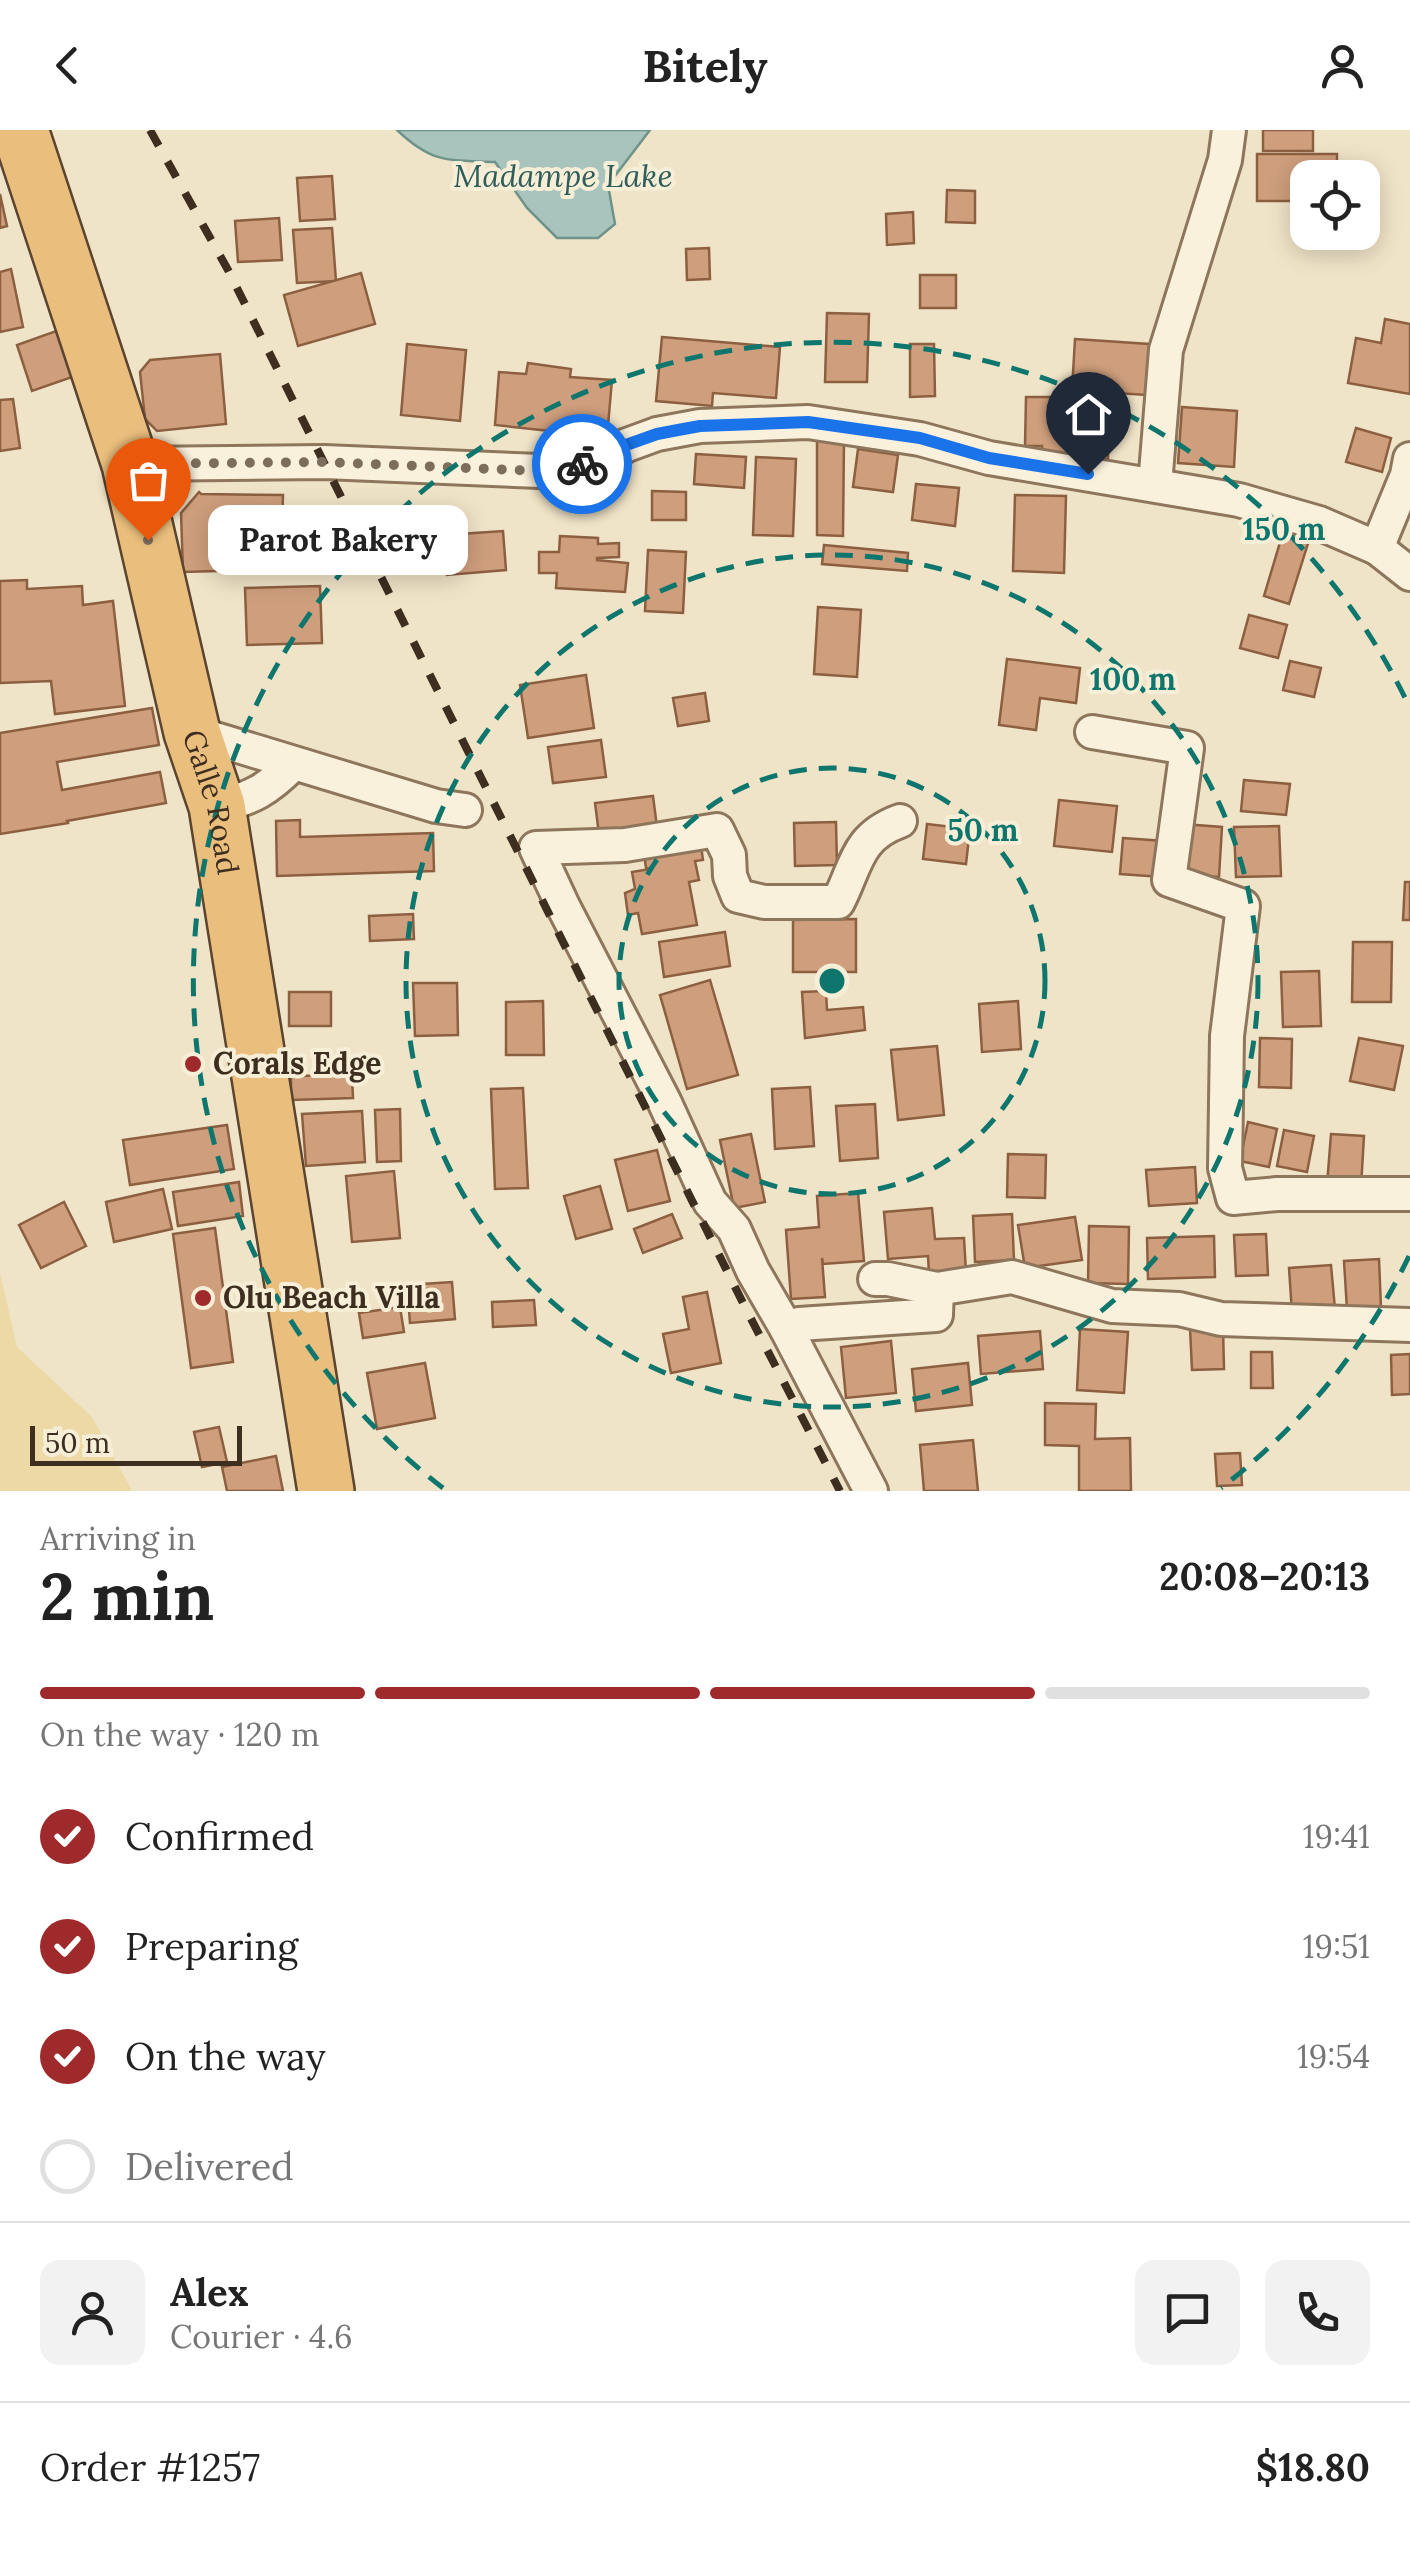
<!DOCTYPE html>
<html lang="en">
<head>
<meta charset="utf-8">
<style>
  body { margin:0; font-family:Lora,serif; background:#f2f2f2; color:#222; height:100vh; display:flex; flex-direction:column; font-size:38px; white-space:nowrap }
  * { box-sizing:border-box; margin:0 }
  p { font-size:32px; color:#767676 }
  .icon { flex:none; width:55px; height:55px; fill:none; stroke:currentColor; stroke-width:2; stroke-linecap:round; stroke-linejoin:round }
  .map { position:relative; height:1361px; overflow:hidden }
  .side { display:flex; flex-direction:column; background:#fff; flex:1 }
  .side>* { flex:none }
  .tools { position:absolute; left:1290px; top:30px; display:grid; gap:20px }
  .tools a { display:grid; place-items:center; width:90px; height:90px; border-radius:20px; background:#fff; box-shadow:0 5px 25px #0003; font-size:50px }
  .scale { position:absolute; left:30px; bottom:25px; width:212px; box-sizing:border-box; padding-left:10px; border:5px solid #3d2e20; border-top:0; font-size:28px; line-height:35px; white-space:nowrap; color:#3d2e20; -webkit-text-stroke:8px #f7eed8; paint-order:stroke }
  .pin { position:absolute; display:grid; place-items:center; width:85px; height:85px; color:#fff; margin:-102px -42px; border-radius:50% 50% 50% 0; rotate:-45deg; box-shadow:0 0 10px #0007 }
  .pin .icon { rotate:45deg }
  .courier { position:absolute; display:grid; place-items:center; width:100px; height:100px; margin:-50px; border:8px solid #1a73e8; border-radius:50%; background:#fff; color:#222; box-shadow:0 2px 12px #0007 }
  .bubble { position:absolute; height:70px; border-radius:20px; background:#fff; box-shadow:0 5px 25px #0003; font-size:32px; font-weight:800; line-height:70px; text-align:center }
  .summary em { font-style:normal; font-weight:800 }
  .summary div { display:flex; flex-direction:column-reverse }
  .summary { display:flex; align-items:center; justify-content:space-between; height:170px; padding:0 40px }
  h1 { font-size:65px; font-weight:800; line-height:75px }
  .bar { display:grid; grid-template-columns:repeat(4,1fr); gap:15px 10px; align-content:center; height:120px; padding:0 40px }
  .bar i { height:12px; border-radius:8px; background:#e0e0e0 }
  .bar .selected { background:#9e2a2b }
  .bar p { grid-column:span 4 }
  .line { display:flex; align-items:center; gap:25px; padding:0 40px; border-top:2px solid #e0e0e0 }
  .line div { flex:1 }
  .round { display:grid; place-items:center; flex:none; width:105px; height:105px; border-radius:20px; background:#f2f2f2 }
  ol { padding:0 40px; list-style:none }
  li { display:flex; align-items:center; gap:30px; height:110px }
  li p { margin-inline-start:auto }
  li .icon { padding:10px; border-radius:50%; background:#9e2a2b; color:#fff; stroke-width:4 }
  li:last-child { color:#767676 }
  li i { width:55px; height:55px; border:5px solid #e0e0e0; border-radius:50% }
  header { display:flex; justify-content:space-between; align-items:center; height:130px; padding:0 40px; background:#fff; font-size:45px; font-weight:800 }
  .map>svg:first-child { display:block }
  .sand { fill:#ecd9a5 }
  .water { fill:#a9c4bc; stroke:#6f938a; stroke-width:2.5 }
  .building { fill:#cf9f7d; stroke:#8d5f41; stroke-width:2.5 }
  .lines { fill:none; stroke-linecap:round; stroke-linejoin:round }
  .minor-casing { stroke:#8d765c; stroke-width:38 }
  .trunk-casing { stroke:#5b4430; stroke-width:60 }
  .minor { stroke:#faf1dc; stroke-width:32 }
  .trunk { stroke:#eabe7c; stroke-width:55 }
  .rail { stroke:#3d2e20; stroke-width:8; stroke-dasharray:18 18; stroke-linecap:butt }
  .done { stroke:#7c6e5b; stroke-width:10; stroke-dasharray:0 18 }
  .route { stroke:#1a73e8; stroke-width:12 }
  .ring { fill:none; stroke:#0f766e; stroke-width:5; stroke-dasharray:18 12 }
  .poi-dot { fill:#9e2a2b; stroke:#f7eed8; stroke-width:4 }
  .labels { text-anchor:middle; stroke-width:8; stroke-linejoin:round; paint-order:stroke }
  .street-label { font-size:30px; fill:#3d2e20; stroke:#f7eed8 }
  .poi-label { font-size:30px; font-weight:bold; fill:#3d2e20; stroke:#f7eed8; text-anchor:start }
  .water-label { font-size:32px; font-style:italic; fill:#2f5d5a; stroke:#f7eed8 }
  .centre { fill:#0f766e; stroke:#f7eed8; stroke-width:5 }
  .ring-label { font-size:30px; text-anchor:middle; font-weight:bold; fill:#0f766e; stroke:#f7eed8; stroke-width:8; stroke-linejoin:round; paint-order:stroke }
</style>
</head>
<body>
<header><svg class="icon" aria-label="back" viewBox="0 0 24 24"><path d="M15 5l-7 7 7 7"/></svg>Bitely<svg class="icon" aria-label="person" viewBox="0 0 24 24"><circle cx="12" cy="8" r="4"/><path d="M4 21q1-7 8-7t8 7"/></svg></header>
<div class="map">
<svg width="1410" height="1361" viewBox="0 0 1410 1361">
  <rect width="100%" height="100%" fill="#f0e4c8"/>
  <path class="sand" d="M 0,1143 L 17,1217 L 92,1287 L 132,1361 L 0,1361 Z"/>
  <path class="water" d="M 397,0 L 650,0 L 608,55 L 615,94 L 598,108 L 557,108 L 527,78 L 495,32 C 448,30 433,34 397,0 Z"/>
  <g class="building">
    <rect x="1263" y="0" width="50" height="21"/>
    <path d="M 1257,24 L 1337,24 L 1337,48 L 1308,48 L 1308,71 L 1257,71 Z"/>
    <path d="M 332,46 L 335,89 L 300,91 L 297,48 Z"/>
    <path d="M 947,60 L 975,61 L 975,93 L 946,92 Z"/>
    <path d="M 0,64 L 7,96 L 0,98 Z"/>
    <path d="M 913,82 L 914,113 L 887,115 L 886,84 Z"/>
    <path d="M 279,88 L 282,130 L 238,132 L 235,91 Z"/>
    <path d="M 332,98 L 336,151 L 297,153 L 293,100 Z"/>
    <path d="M 709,118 L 710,149 L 687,150 L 686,119 Z"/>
    <path d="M 11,139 L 23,197 L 0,202 L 0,142 Z"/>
    <path d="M 361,143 L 375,194 L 298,216 L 284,165 Z"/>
    <rect x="920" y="145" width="36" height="33"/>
    <path d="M 827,183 L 869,184 L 867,252 L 825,252 Z"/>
    <path d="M 1385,189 L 1410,194 L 1410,264 L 1348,253 L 1356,208 L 1381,213 Z"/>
    <path d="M 59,200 L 75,246 L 32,261 L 17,215 Z"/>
    <path d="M 662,207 L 780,217 L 776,268 L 713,263 L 712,276 L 656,271 Z"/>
    <path d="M 1075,209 L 1149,214 L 1146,265 L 1072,260 Z"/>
    <path d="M 407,214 L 466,220 L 460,291 L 401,285 Z"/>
    <path d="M 910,214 L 934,214 L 935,266 L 910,267 Z"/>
    <path d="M 220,224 L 226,294 L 157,301 L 145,289 L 140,242 L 150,230 Z"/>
    <path d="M 528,233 L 571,239 L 570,247 L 612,250 L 607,307 L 495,295 L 499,242 L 526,244 Z"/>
    <path d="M 1026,267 L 1051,267 L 1050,290 L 1089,291 L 1088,277 L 1106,276 L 1109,292 L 1108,329 L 1042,327 L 1042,316 L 1025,316 Z"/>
    <path d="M 13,269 L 20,318 L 0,321 L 0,270 Z"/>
    <path d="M 1182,277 L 1237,281 L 1234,337 L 1178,333 Z"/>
    <path d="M 1356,298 L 1391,308 L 1382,342 L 1346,332 Z"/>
    <path d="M 817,309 L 844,309 L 843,406 L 817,405 Z"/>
    <path d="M 858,319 L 898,325 L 893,362 L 853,357 Z"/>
    <path d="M 696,324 L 746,327 L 744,358 L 694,354 Z"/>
    <path d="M 756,327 L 796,329 L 793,406 L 753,405 Z"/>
    <path d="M 916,354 L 959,358 L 955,396 L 912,390 Z"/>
    <path d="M 652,361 L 686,362 L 686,390 L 652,390 Z"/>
    <path d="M 199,362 L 201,364 L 283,365 L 282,402 L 225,401 L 216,411 L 217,441 L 183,442 L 181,383 Z"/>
    <path d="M 1015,365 L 1066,366 L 1064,443 L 1013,441 Z"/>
    <path d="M 1284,399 L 1310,407 L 1289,474 L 1264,466 Z"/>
    <path d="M 503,401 L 506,440 L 447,445 L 445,405 Z"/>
    <path d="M 560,406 L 598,408 L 598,414 L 619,413 L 619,427 L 597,428 L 597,430 L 628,433 L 625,462 L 556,458 L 557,443 L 539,443 L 539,422 L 559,422 Z"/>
    <path d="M 824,415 L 908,423 L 907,441 L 822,434 Z"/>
    <path d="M 648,420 L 686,422 L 683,483 L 645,481 Z"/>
    <path d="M 27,450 L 27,459 L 82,456 L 83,475 L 113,471 L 125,576 L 55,584 L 51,551 L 0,553 L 0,451 Z"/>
    <path d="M 320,456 L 322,513 L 247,515 L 245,458 Z"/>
    <path d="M 818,477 L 861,480 L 857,547 L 814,544 Z"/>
    <path d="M 1249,485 L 1287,495 L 1278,528 L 1240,518 Z"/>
    <path d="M 1007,529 L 1080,538 L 1076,573 L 1040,568 L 1036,600 L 999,595 Z"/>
    <path d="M 1290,531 L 1321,538 L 1314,567 L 1283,560 Z"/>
    <path d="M 586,545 L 594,598 L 528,608 L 520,555 Z"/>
    <path d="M 705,563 L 709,591 L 678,596 L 673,568 Z"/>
    <path d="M 152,578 L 159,615 L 57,632 L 62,660 L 160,642 L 166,673 L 67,691 L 68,693 L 0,704 L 0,603 Z"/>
    <path d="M 601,610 L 606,647 L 553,653 L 548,617 Z"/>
    <path d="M 1244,650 L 1290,654 L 1286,685 L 1241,681 Z"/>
    <path d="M 653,666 L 657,697 L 599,704 L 595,673 Z"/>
    <path d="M 1059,670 L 1117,676 L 1112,722 L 1054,716 Z"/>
    <path d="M 300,690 L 300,707 L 433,703 L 434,741 L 277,746 L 276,691 Z"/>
    <path d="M 836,692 L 837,735 L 795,736 L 794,693 Z"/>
    <path d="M 927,694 L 970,699 L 966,734 L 923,729 Z"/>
    <path d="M 1183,694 L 1222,697 L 1219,747 L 1180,744 Z"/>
    <path d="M 1279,696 L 1281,746 L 1236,747 L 1234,697 Z"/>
    <path d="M 1123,708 L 1164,711 L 1162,747 L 1120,744 Z"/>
    <path d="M 700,709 L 703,730 L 695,731 L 699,750 L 689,752 L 697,795 L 642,804 L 638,783 L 628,785 L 625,763 L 635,759 L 632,742 L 650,739 L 646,738 L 643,717 Z"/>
    <path d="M 1405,752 L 1410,752 L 1410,790 L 1403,790 Z"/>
    <path d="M 413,784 L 414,809 L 370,811 L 369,786 Z"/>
    <path d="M 856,789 L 856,842 L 793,842 L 793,790 Z"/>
    <path d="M 725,802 L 730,836 L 664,847 L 659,812 Z"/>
    <path d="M 1353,812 L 1392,812 L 1391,872 L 1352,872 Z"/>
    <path d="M 1319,841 L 1321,896 L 1283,897 L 1281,842 Z"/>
    <path d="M 710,850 L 738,945 L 687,959 L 660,865 Z"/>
    <path d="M 413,853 L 457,853 L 458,905 L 415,906 Z"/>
    <path d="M 826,861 L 827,880 L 863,877 L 865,900 L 805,908 L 802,862 Z"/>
    <rect x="289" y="862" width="42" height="34"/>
    <path d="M 543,871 L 544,925 L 506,925 L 506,872 Z"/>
    <path d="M 1018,871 L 1021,919 L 982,922 L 979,874 Z"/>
    <path d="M 1260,908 L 1292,909 L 1291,958 L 1259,957 Z"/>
    <path d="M 1359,908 L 1403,916 L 1394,960 L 1350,951 Z"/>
    <path d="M 937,916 L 944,985 L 898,990 L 891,920 Z"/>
    <path d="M 352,945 L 353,968 L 291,970 L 291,946 Z"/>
    <path d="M 810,957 L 814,1016 L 775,1019 L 772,959 Z"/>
    <path d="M 523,958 L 528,1058 L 495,1059 L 491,959 Z"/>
    <path d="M 875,974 L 878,1028 L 840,1031 L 836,976 Z"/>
    <path d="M 400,979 L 401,1031 L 377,1032 L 375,980 Z"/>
    <path d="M 362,981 L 365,1032 L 306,1036 L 302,984 Z"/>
    <path d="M 1248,992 L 1277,999 L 1269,1037 L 1240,1031 Z"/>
    <path d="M 227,995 L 234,1039 L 130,1055 L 123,1010 Z"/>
    <path d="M 1284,1000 L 1314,1006 L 1307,1042 L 1277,1036 Z"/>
    <path d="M 751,1004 L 765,1072 L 734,1078 L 720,1010 Z"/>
    <path d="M 1331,1004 L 1364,1006 L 1361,1057 L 1327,1055 Z"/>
    <path d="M 657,1020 L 670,1071 L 628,1081 L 615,1030 Z"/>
    <path d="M 1008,1024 L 1046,1025 L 1045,1068 L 1007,1067 Z"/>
    <path d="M 1195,1037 L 1197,1073 L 1149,1076 L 1146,1040 Z"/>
    <path d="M 394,1041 L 400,1108 L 352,1112 L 346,1046 Z"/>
    <path d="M 239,1052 L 243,1086 L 178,1096 L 173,1062 Z"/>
    <path d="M 600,1056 L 612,1099 L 576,1109 L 564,1066 Z"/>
    <path d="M 163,1059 L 172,1099 L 114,1112 L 106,1072 Z"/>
    <path d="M 858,1063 L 864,1131 L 823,1134 L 822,1128 L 825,1167 L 791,1169 L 786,1100 L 819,1097 L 817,1066 Z"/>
    <path d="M 64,1072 L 86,1116 L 41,1138 L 19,1095 Z"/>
    <path d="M 932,1078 L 935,1109 L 964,1108 L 966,1142 L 929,1144 L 928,1126 L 888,1129 L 884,1082 Z"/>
    <path d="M 672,1084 L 682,1108 L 643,1123 L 634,1099 Z"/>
    <path d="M 1012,1084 L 1014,1130 L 975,1132 L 973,1086 Z"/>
    <path d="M 1075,1087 L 1082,1130 L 1025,1138 L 1018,1095 Z"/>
    <path d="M 1089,1096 L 1129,1097 L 1128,1154 L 1088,1153 Z"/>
    <path d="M 215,1098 L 233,1232 L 191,1238 L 173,1104 Z"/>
    <path d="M 1266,1104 L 1268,1145 L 1236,1146 L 1234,1105 Z"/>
    <path d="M 1214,1106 L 1215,1147 L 1148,1149 L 1147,1108 Z"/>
    <path d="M 1379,1129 L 1381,1178 L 1347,1180 L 1344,1131 Z"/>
    <path d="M 1331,1135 L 1335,1179 L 1292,1183 L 1289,1138 Z"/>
    <path d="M 452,1152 L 455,1189 L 410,1193 L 407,1155 Z"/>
    <path d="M 707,1162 L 721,1233 L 671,1243 L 663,1204 L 689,1199 L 683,1167 Z"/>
    <path d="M 534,1170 L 536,1195 L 493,1197 L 492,1172 Z"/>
    <path d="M 400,1177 L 404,1202 L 363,1208 L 359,1183 Z"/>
    <path d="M 1223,1197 L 1224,1239 L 1192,1240 L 1190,1198 Z"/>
    <path d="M 1080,1199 L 1128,1202 L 1124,1263 L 1077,1260 Z"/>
    <path d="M 1040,1201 L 1043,1239 L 981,1244 L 978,1206 Z"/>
    <path d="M 891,1211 L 896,1263 L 846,1268 L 841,1217 Z"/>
    <path d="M 1251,1222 L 1272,1222 L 1273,1258 L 1251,1258 Z"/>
    <path d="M 1410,1224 L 1410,1264 L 1392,1265 L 1391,1225 Z"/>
    <path d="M 425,1233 L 435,1288 L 377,1299 L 367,1243 Z"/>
    <path d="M 968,1233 L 972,1275 L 916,1281 L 912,1239 Z"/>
    <path d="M 1045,1273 L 1096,1274 L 1095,1309 L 1130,1308 L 1131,1361 L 1079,1361 L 1079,1316 L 1045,1315 Z"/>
    <path d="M 219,1297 L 227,1332 L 202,1337 L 194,1302 Z"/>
    <path d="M 973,1310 L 978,1361 L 924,1361 L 920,1315 Z"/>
    <path d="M 1240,1323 L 1242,1355 L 1217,1356 L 1215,1324 Z"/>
    <path d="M 276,1326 L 283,1361 L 227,1361 L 222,1337 Z"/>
  </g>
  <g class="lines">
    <g class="minor-casing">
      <g id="minor">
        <path d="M 130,334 L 324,332 L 540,341 L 603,328 L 627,315 L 657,304 L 700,296 L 808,292 L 920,309 L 989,328 L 1239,370 L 1319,393 L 1377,418 L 1410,444"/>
        <path d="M 1155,355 L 1166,220 L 1225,30 L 1229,0"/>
        <path d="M 1377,418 L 1407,345 L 1410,329"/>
        <path d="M 192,602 L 436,676 L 465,680"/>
        <path d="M 1092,602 L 1187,618 L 1169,750 L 1243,776 L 1227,906 L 1225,1038 L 1233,1068 L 1277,1064 L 1410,1064"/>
        <path d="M 217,676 C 252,669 268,659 293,634"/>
        <path d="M 875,1149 L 888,1149 L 937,1159 L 1012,1147 L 1112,1176 L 1179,1179 L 1221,1189 L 1410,1195"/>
        <path d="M 786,1198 L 753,1141 L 734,1099 L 710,1072 L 664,971 L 563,776 L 536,718 L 625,715 L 717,700 L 729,725 L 730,746 L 738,766 L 764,772 L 838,772 C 857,735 856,707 900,691"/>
        <path d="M 871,1361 L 786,1198 L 799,1194 L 936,1185 L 937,1159"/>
      </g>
    </g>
    <g class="trunk-casing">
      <g id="trunk">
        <path id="s1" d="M 20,0 L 130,334 L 192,602 L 217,676 L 326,1361"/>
      </g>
    </g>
    <use href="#minor" class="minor"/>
    <use href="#trunk" class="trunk"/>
    <path class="rail" d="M 150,0 L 228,140 L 745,1177 L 840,1361"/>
  </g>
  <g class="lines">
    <path class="done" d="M 148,410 L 130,334 L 324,332 L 540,341 L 582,334"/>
    <path class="route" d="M 582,334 L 603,328 L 626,315 L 657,304 L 678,300 L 700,296 L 808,292 L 920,308 L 989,328 L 1088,344"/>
  </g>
  <g class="ring">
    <circle cx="832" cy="851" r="213"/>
    <circle cx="832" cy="851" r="426"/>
    <path d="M1409 1126A639 639 0 0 1 1221 1358M443 1358A639 639 0 1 1 1409 576"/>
  </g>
  <g class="poi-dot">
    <circle cx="193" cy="934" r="10"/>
    <circle cx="203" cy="1168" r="10"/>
  </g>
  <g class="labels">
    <g class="street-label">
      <text dy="10" stroke="none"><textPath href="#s1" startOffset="700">Galle Road</textPath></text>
    </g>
    <g class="poi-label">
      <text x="213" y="944">Corals Edge</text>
      <text x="223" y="1178">Olu Beach Villa</text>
    </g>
    <g class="water-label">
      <text x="563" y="57">Madampe Lake</text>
    </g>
  </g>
  <circle cx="832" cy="851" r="15" class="centre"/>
  <g class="ring-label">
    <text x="1284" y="410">150 m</text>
    <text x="1133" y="560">100 m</text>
    <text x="983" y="711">50 m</text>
  </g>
</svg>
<div class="tools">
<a><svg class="icon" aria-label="locate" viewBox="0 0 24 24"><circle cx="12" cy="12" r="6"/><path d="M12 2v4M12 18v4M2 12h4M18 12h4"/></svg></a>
</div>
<div class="scale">50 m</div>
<div class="pin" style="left:148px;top:410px;background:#ea580c"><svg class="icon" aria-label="bag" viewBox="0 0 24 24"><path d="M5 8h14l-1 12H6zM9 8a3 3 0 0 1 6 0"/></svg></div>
<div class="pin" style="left:1088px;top:344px;background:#1f2937"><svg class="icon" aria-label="home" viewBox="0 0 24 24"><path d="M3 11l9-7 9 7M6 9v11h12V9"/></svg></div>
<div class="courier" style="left:582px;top:334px"><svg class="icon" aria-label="bike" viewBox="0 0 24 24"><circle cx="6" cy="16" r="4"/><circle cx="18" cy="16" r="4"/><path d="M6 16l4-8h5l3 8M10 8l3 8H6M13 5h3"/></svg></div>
<div class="bubble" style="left:208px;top:375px;width:260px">Parot Bakery</div>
</div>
<section class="side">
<div class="summary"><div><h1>2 min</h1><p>Arriving in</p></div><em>20:08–20:13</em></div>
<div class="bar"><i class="selected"></i><i class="selected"></i><i class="selected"></i><i></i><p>On the way · 120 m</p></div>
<ol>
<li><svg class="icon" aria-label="check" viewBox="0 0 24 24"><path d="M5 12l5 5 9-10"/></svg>Confirmed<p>19:41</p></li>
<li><svg class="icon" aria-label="check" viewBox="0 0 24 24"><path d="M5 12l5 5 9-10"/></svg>Preparing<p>19:51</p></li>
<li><svg class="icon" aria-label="check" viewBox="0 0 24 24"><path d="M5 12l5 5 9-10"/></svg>On the way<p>19:54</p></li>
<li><i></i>Delivered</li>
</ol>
<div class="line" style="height:180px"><a class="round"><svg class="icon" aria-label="person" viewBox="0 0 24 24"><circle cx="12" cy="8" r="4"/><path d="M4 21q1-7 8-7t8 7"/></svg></a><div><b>Alex</b><p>Courier · 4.6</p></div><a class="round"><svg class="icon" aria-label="chat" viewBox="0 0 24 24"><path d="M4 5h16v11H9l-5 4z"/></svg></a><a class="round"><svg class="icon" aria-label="phone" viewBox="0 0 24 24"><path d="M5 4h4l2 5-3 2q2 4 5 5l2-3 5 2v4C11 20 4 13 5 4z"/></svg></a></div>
<div class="line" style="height:130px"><div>Order #1257</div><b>$18.80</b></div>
</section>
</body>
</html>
